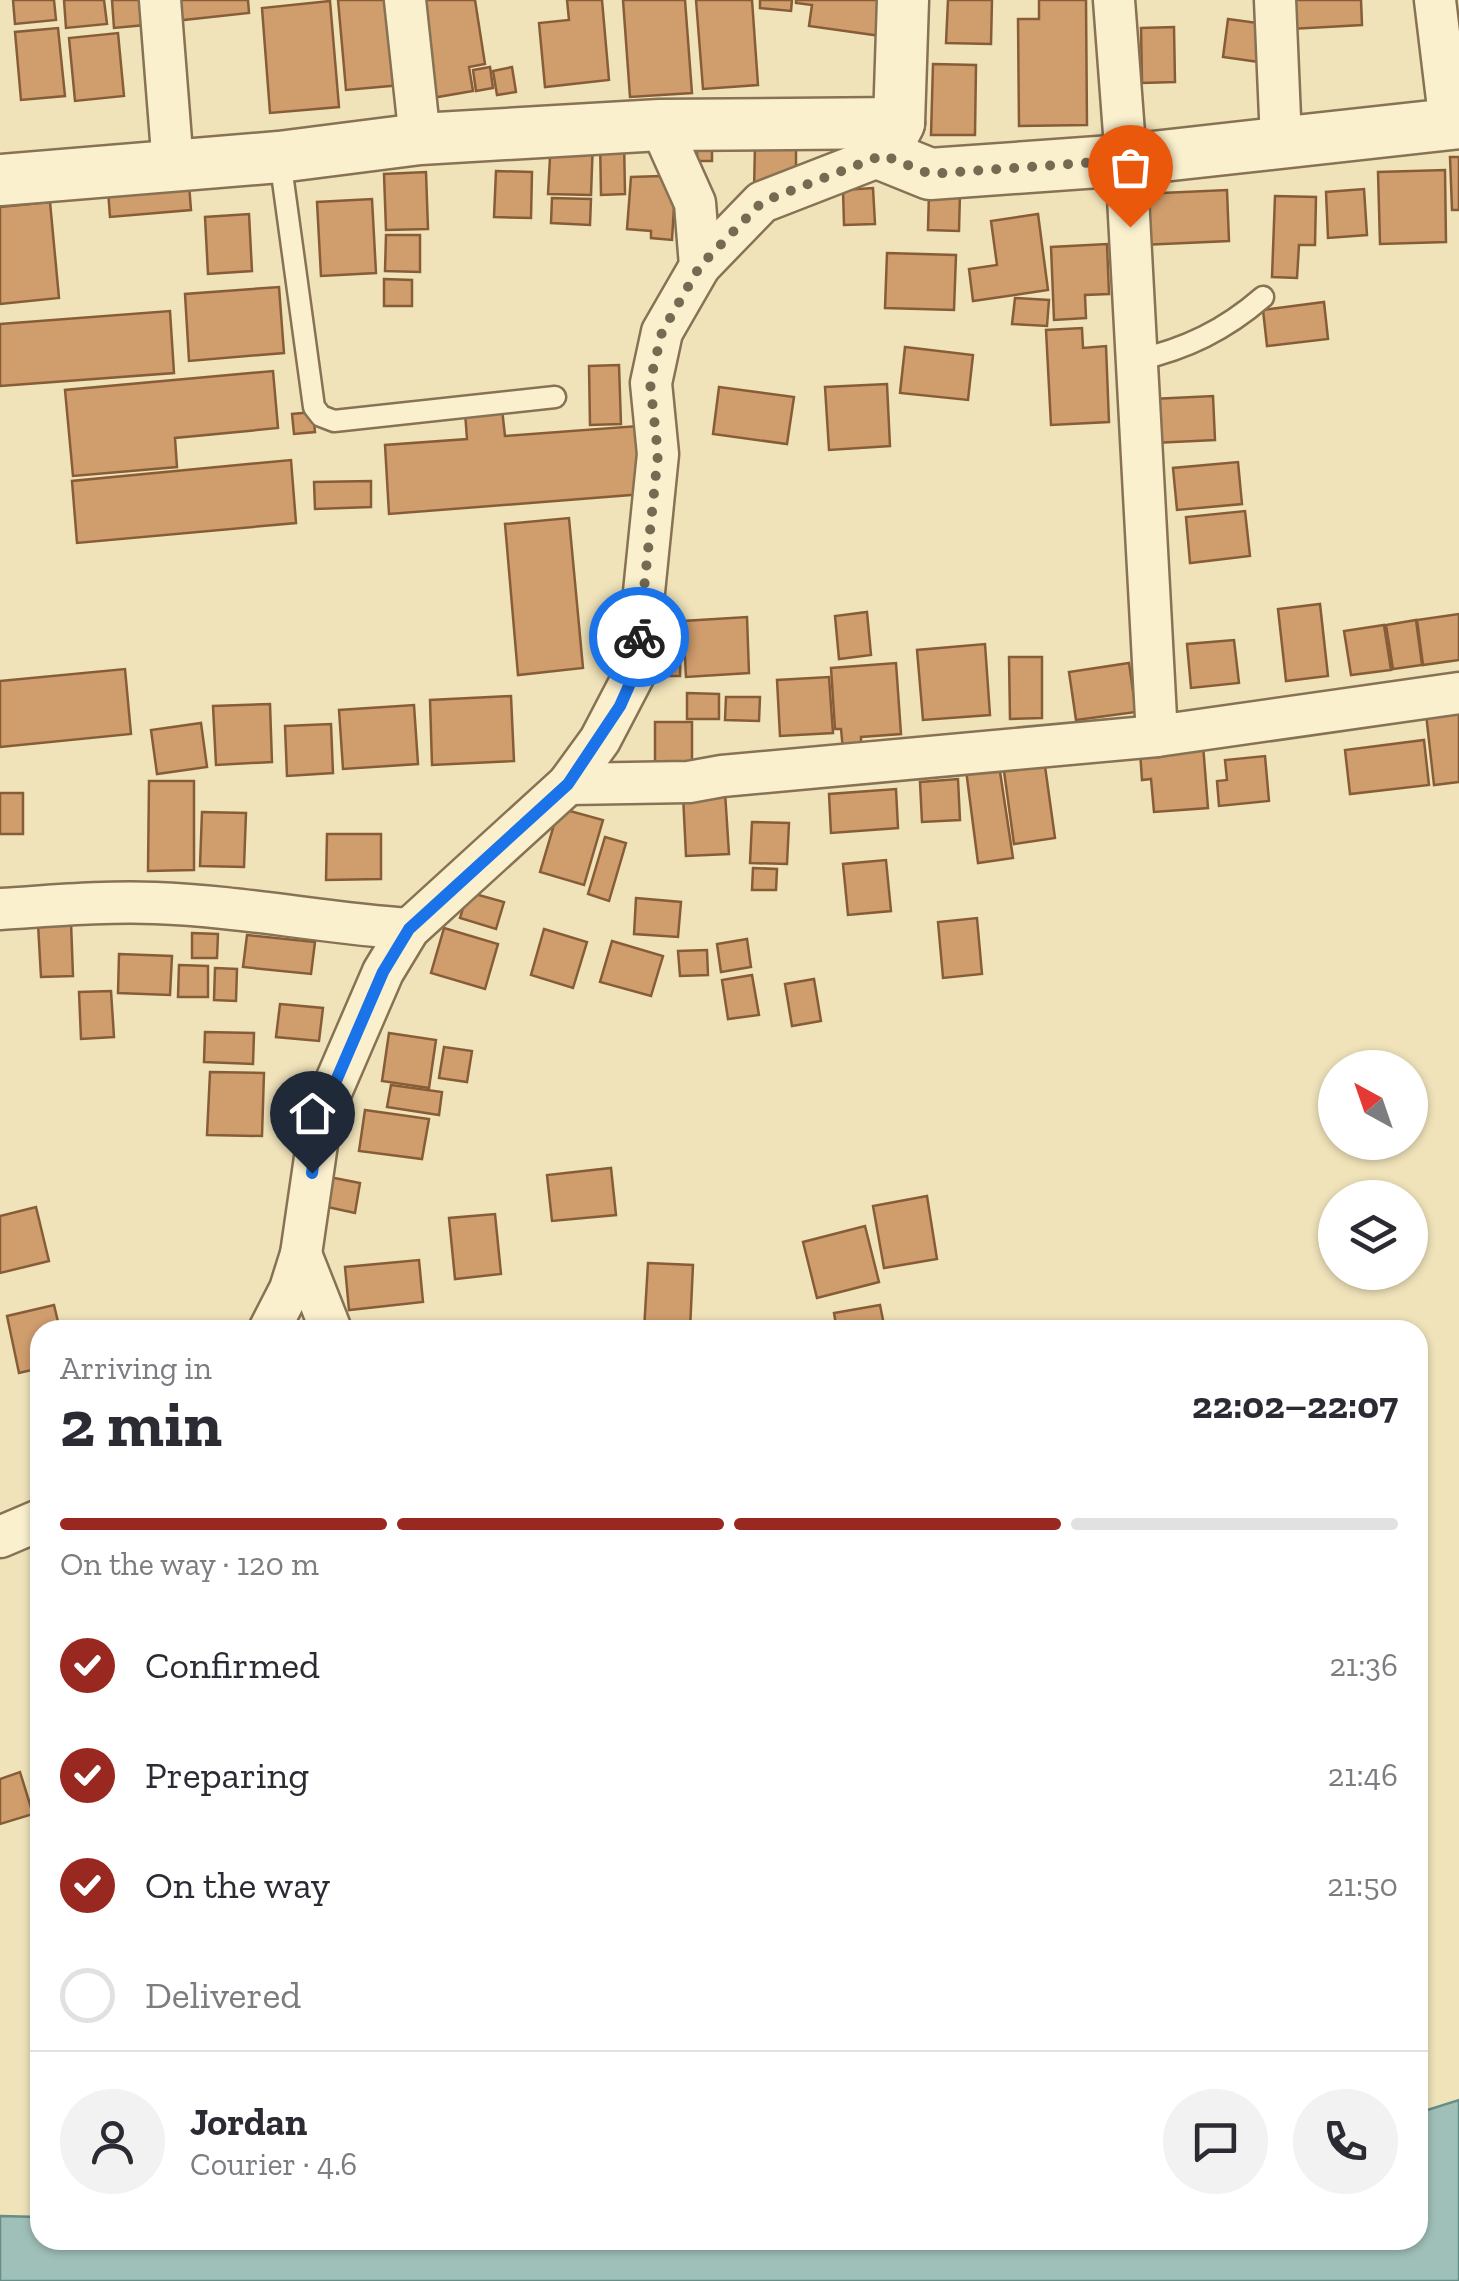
<!DOCTYPE html>
<html lang="en">
<head>
<meta charset="utf-8">
<style>
  body { margin:0; font-family:"Zilla Slab",serif; background:#f2f2f3; color:#2b2b33; height:100vh; display:flex; flex-direction:column; font-size:38px; white-space:nowrap }
  * { box-sizing:border-box; margin:0 }
  p { font-size:32px; color:#7c7c81 }
  .icon { flex:none; width:55px; height:55px; fill:none; stroke:currentColor; stroke-width:2; stroke-linecap:round; stroke-linejoin:round }
  .map { position:relative; flex:1; overflow:hidden }
  .sheet { position:absolute; left:30px; top:1320px; width:1398px; height:930px; display:flex; flex-direction:column; background:#fff; border-radius:30px; box-shadow:0 2px 8px #0004 }
  .sheet>* { flex:none }
  .needle { width:65px; rotate:320deg }
  .controls { position:absolute; left:1318px; top:1050px; display:grid; gap:20px }
  .controls a { display:grid; place-items:center; width:110px; height:110px; border-radius:50%; background:#fff; box-shadow:0 2px 8px #0004; font-size:50px }
  .pin { position:absolute; display:grid; place-items:center; width:85px; height:85px; color:#fff; margin:-102px -42px; border-radius:50% 50% 50% 0; rotate:-45deg; box-shadow:0 0 10px #0007 }
  .pin .icon { rotate:45deg }
  .courier { position:absolute; display:grid; place-items:center; width:100px; height:100px; margin:-50px; border:8px solid #1a73e8; border-radius:50%; background:#fff; color:#222; box-shadow:0 2px 12px #0007 }
  .summary em { font-style:normal; font-weight:700 }
  .summary div { display:flex; flex-direction:column-reverse }
  .summary { display:flex; align-items:center; justify-content:space-between; height:170px; padding:0 30px }
  h1 { font-size:65px; font-weight:700; line-height:75px }
  .bar { display:grid; grid-template-columns:repeat(4,1fr); gap:15px 10px; align-content:center; height:120px; padding:0 30px }
  .bar i { height:12px; border-radius:8px; background:#e1e1e2 }
  .bar .active { background:#992821 }
  .bar p { grid-column:span 4 }
  .line { display:flex; align-items:center; gap:25px; padding:0 30px; border-top:2px solid #e1e1e2 }
  .line div { flex:1 }
  .round { display:grid; place-items:center; flex:none; width:105px; height:105px; border-radius:52px; background:#f2f2f3 }
  ol { padding:0 30px; list-style:none }
  li { display:flex; align-items:center; gap:30px; height:110px }
  li p { margin-inline-start:auto }
  li .icon { padding:10px; border-radius:50%; background:#992821; color:#fff; stroke-width:4 }
  li:last-child { color:#7c7c81 }
  li i { width:55px; height:55px; border:5px solid #e1e1e2; border-radius:50% }
  .map>svg:first-child { display:block }
  .water { fill:#9fc0b8; stroke:#668d86; stroke-width:2.5 }
  .building { fill:#d09d6d; stroke:#875d38; stroke-width:2.5 }
  .lines { fill:none; stroke-linecap:round; stroke-linejoin:round }
  .service-casing { stroke:#877254; stroke-width:25 }
  .minor-casing { stroke:#877254; stroke-width:45 }
  .tertiary-casing { stroke:#877254; stroke-width:55 }
  .service { stroke:#fbf0cd; stroke-width:20 }
  .minor { stroke:#fbf0cd; stroke-width:40 }
  .tertiary { stroke:#fbf0cd; stroke-width:50 }
  .done { stroke:#766a52; stroke-width:10; stroke-dasharray:0 18 }
  .route { stroke:#1a73e8; stroke-width:12 }
</style>
</head>
<body>
<div class="map">
<svg width="1459" height="2281" viewBox="0 0 1459 2281">
  <rect width="100%" height="100%" fill="#f0e3ba"/>
  <path class="water" d="M 1459,2100 L 1459,2281 L 0,2281 L 0,2216 L 40,2217 L 40,2240 L 1418,2240 L 1418,2113 Z"/>
  <g class="building">
    <path d="M 13,0 L 54,0 L 56,20 L 15,24 Z"/>
    <path d="M 64,0 L 104,0 L 107,24 L 66,28 Z"/>
    <path d="M 112,0 L 143,0 L 145,25 L 114,28 Z"/>
    <path d="M 172,0 L 248,0 L 249,13 L 174,21 Z"/>
    <path d="M 338,0 L 394,0 L 401,85 L 346,90 Z"/>
    <path d="M 416,0 L 475,0 L 485,64 L 469,67 L 473,91 L 432,98 Z"/>
    <path d="M 567,0 L 602,0 L 609,80 L 545,87 L 539,23 L 569,20 Z"/>
    <path d="M 623,0 L 685,0 L 692,93 L 630,97 Z"/>
    <path d="M 696,0 L 752,0 L 758,85 L 703,89 Z"/>
    <path d="M 760,0 L 792,0 L 791,11 L 760,8 Z"/>
    <path d="M 796,0 L 887,0 L 881,36 L 809,26 L 812,5 L 796,3 Z"/>
    <path d="M 948,0 L 992,0 L 991,44 L 946,43 Z"/>
    <path d="M 1039,0 L 1086,0 L 1087,125 L 1019,126 L 1018,19 L 1039,19 Z"/>
    <path d="M 1290,0 L 1361,0 L 1362,25 L 1291,29 Z"/>
    <path d="M 330,1 L 339,107 L 270,113 L 262,8 Z"/>
    <path d="M 1228,19 L 1265,24 L 1259,62 L 1223,57 Z"/>
    <path d="M 1174,27 L 1175,82 L 1142,83 L 1141,28 Z"/>
    <path d="M 58,28 L 65,96 L 21,100 L 15,32 Z"/>
    <path d="M 118,33 L 124,96 L 75,101 L 69,38 Z"/>
    <path d="M 933,64 L 976,65 L 975,135 L 931,135 Z"/>
    <path d="M 490,67 L 493,88 L 476,91 L 473,70 Z"/>
    <path d="M 512,67 L 516,92 L 497,95 L 493,71 Z"/>
    <path d="M 551,139 L 593,140 L 591,195 L 548,194 Z"/>
    <path d="M 624,139 L 625,194 L 601,195 L 600,140 Z"/>
    <path d="M 755,145 L 796,145 L 796,181 L 754,190 Z"/>
    <path d="M 697,147 L 712,148 L 712,161 L 697,161 Z"/>
    <path d="M 1450,157 L 1459,157 L 1459,210 L 1452,210 Z"/>
    <path d="M 1445,170 L 1446,242 L 1380,244 L 1378,172 Z"/>
    <path d="M 188,171 L 191,210 L 110,217 L 107,177 Z"/>
    <path d="M 496,171 L 532,172 L 531,218 L 494,217 Z"/>
    <path d="M 426,172 L 428,229 L 386,230 L 384,174 Z"/>
    <path d="M 661,176 L 674,207 L 672,240 L 651,238 L 651,231 L 627,229 L 631,177 Z"/>
    <path d="M 873,188 L 875,224 L 844,225 L 843,190 Z"/>
    <path d="M 1364,189 L 1367,235 L 1328,238 L 1326,192 Z"/>
    <path d="M 1227,190 L 1229,241 L 1142,245 L 1140,194 Z"/>
    <path d="M 929,192 L 960,193 L 959,231 L 928,230 Z"/>
    <path d="M 1275,196 L 1316,197 L 1315,245 L 1299,245 L 1297,278 L 1272,277 Z"/>
    <path d="M 552,198 L 591,199 L 590,225 L 551,223 Z"/>
    <path d="M 372,199 L 376,273 L 321,276 L 317,202 Z"/>
    <path d="M 50,202 L 59,298 L 0,304 L 0,207 Z"/>
    <path d="M 249,214 L 252,271 L 208,274 L 205,217 Z"/>
    <path d="M 1038,214 L 1048,290 L 973,301 L 969,269 L 997,265 L 991,221 Z"/>
    <path d="M 386,235 L 420,235 L 420,272 L 385,271 Z"/>
    <path d="M 1107,244 L 1109,294 L 1085,295 L 1086,318 L 1054,320 L 1051,247 Z"/>
    <path d="M 887,253 L 956,255 L 954,310 L 885,308 Z"/>
    <path d="M 384,279 L 412,280 L 412,306 L 384,306 Z"/>
    <path d="M 279,287 L 284,353 L 189,361 L 185,294 Z"/>
    <path d="M 1015,298 L 1049,300 L 1047,326 L 1012,324 Z"/>
    <path d="M 1324,302 L 1328,339 L 1267,346 L 1263,310 Z"/>
    <path d="M 170,311 L 174,373 L 0,386 L 0,324 Z"/>
    <path d="M 1082,328 L 1083,348 L 1106,346 L 1109,422 L 1051,425 L 1046,330 Z"/>
    <path d="M 905,347 L 973,355 L 968,400 L 900,393 Z"/>
    <path d="M 619,365 L 621,424 L 590,425 L 589,366 Z"/>
    <path d="M 273,371 L 278,428 L 175,438 L 177,467 L 73,476 L 65,390 Z"/>
    <path d="M 887,384 L 890,446 L 829,450 L 825,387 Z"/>
    <path d="M 719,387 L 794,397 L 787,444 L 713,434 Z"/>
    <path d="M 1213,396 L 1215,440 L 1154,443 L 1152,399 Z"/>
    <path d="M 502,409 L 505,436 L 638,426 L 643,494 L 389,514 L 385,445 L 467,439 L 465,412 Z"/>
    <path d="M 313,412 L 315,432 L 294,434 L 292,414 Z"/>
    <path d="M 291,460 L 296,523 L 77,543 L 72,481 Z"/>
    <path d="M 1238,462 L 1242,504 L 1177,510 L 1173,468 Z"/>
    <path d="M 371,481 L 371,507 L 315,509 L 314,482 Z"/>
    <path d="M 1245,511 L 1250,556 L 1190,563 L 1186,517 Z"/>
    <path d="M 569,518 L 583,668 L 518,675 L 505,524 Z"/>
    <path d="M 1320,604 L 1328,676 L 1286,681 L 1278,609 Z"/>
    <path d="M 867,612 L 871,655 L 839,659 L 835,616 Z"/>
    <path d="M 1459,614 L 1459,660 L 1423,665 L 1417,620 Z"/>
    <path d="M 747,617 L 749,673 L 686,677 L 683,621 Z"/>
    <path d="M 1416,620 L 1422,665 L 1393,669 L 1386,625 Z"/>
    <path d="M 1384,625 L 1391,670 L 1351,675 L 1344,631 Z"/>
    <path d="M 656,630 L 681,631 L 680,676 L 656,676 Z"/>
    <path d="M 1234,640 L 1239,683 L 1191,688 L 1187,644 Z"/>
    <path d="M 985,644 L 990,715 L 923,720 L 917,650 Z"/>
    <path d="M 1009,657 L 1042,657 L 1042,718 L 1010,719 Z"/>
    <path d="M 896,663 L 901,734 L 861,737 L 861,749 L 843,750 L 841,729 L 835,729 L 831,668 Z"/>
    <path d="M 1129,663 L 1136,712 L 1076,720 L 1069,672 Z"/>
    <path d="M 125,669 L 131,734 L 0,747 L 0,681 Z"/>
    <path d="M 829,677 L 833,733 L 780,736 L 777,680 Z"/>
    <path d="M 687,693 L 719,694 L 719,719 L 687,719 Z"/>
    <path d="M 511,696 L 514,761 L 432,765 L 430,700 Z"/>
    <path d="M 726,697 L 760,697 L 759,721 L 725,720 Z"/>
    <path d="M 270,704 L 272,762 L 216,765 L 213,706 Z"/>
    <path d="M 414,705 L 418,764 L 343,769 L 339,710 Z"/>
    <path d="M 1459,710 L 1459,782 L 1434,785 L 1426,714 Z"/>
    <path d="M 655,722 L 692,722 L 692,764 L 655,763 Z"/>
    <path d="M 201,723 L 207,767 L 157,774 L 151,730 Z"/>
    <path d="M 331,724 L 333,773 L 287,776 L 285,726 Z"/>
    <path d="M 1424,740 L 1429,785 L 1350,794 L 1345,750 Z"/>
    <path d="M 1203,745 L 1208,808 L 1154,812 L 1151,779 L 1142,780 L 1140,751 Z"/>
    <path d="M 1265,756 L 1269,801 L 1219,806 L 1217,781 L 1227,780 L 1225,760 Z"/>
    <path d="M 1044,759 L 1055,838 L 1014,844 L 1003,764 Z"/>
    <path d="M 999,765 L 1013,858 L 978,863 L 966,770 Z"/>
    <path d="M 958,779 L 960,820 L 922,822 L 920,782 Z"/>
    <path d="M 149,781 L 194,781 L 194,870 L 148,871 Z"/>
    <path d="M 896,789 L 898,828 L 831,833 L 829,794 Z"/>
    <path d="M 725,792 L 729,854 L 686,856 L 683,795 Z"/>
    <rect x="0" y="793" width="23" height="41"/>
    <path d="M 559,808 L 603,820 L 584,885 L 540,872 Z"/>
    <path d="M 202,812 L 246,813 L 244,867 L 200,866 Z"/>
    <path d="M 752,822 L 789,823 L 787,864 L 750,863 Z"/>
    <path d="M 327,834 L 381,834 L 381,879 L 326,880 Z"/>
    <path d="M 605,837 L 626,843 L 609,901 L 588,894 Z"/>
    <path d="M 886,860 L 891,911 L 848,915 L 843,864 Z"/>
    <path d="M 753,868 L 777,869 L 776,890 L 752,890 Z"/>
    <path d="M 468,892 L 504,902 L 496,929 L 460,918 Z"/>
    <path d="M 636,898 L 681,902 L 678,937 L 634,934 Z"/>
    <path d="M 977,918 L 982,974 L 943,978 L 938,922 Z"/>
    <path d="M 71,922 L 73,976 L 41,977 L 38,924 Z"/>
    <path d="M 444,928 L 498,944 L 485,989 L 431,973 Z"/>
    <path d="M 544,929 L 587,942 L 573,988 L 531,975 Z"/>
    <path d="M 192,933 L 218,934 L 217,958 L 192,958 Z"/>
    <path d="M 247,935 L 315,942 L 311,974 L 243,967 Z"/>
    <path d="M 747,939 L 751,967 L 721,972 L 717,944 Z"/>
    <path d="M 612,941 L 663,956 L 651,996 L 600,982 Z"/>
    <path d="M 707,950 L 708,975 L 680,976 L 678,951 Z"/>
    <path d="M 119,954 L 172,956 L 170,995 L 118,993 Z"/>
    <path d="M 179,965 L 208,966 L 208,997 L 178,997 Z"/>
    <path d="M 215,968 L 237,969 L 236,1001 L 214,1000 Z"/>
    <path d="M 752,975 L 759,1015 L 728,1019 L 722,980 Z"/>
    <path d="M 814,979 L 821,1021 L 792,1026 L 785,984 Z"/>
    <path d="M 111,991 L 114,1037 L 81,1039 L 79,992 Z"/>
    <path d="M 280,1004 L 323,1008 L 319,1041 L 276,1037 Z"/>
    <path d="M 205,1032 L 254,1033 L 253,1064 L 204,1062 Z"/>
    <path d="M 389,1033 L 436,1040 L 429,1088 L 382,1081 Z"/>
    <path d="M 444,1047 L 472,1051 L 467,1082 L 439,1078 Z"/>
    <path d="M 210,1072 L 264,1073 L 262,1136 L 207,1135 Z"/>
    <path d="M 391,1085 L 442,1092 L 439,1115 L 387,1107 Z"/>
    <path d="M 365,1110 L 429,1119 L 422,1159 L 359,1151 Z"/>
    <path d="M 611,1168 L 616,1215 L 552,1221 L 547,1175 Z"/>
    <path d="M 319,1175 L 360,1183 L 355,1213 L 314,1204 Z"/>
    <path d="M 927,1196 L 937,1259 L 884,1268 L 873,1206 Z"/>
    <path d="M 36,1207 L 49,1261 L 0,1273 L 0,1216 Z"/>
    <path d="M 495,1214 L 501,1274 L 455,1279 L 449,1218 Z"/>
    <path d="M 865,1226 L 879,1282 L 817,1298 L 803,1242 Z"/>
    <path d="M 419,1260 L 423,1302 L 349,1310 L 345,1267 Z"/>
    <path d="M 648,1263 L 693,1265 L 690,1330 L 644,1330 Z"/>
    <path d="M 54,1305 L 60,1330 L 40,1330 L 40,1368 L 19,1373 L 7,1316 Z"/>
    <path d="M 880,1305 L 885,1330 L 837,1330 L 834,1313 Z"/>
    <path d="M 20,1772 L 33,1814 L 0,1824 L 0,1779 Z"/>
  </g>
  <g class="lines">
    <g class="service-casing">
      <g id="service">
        <path d="M 280,159 L 314,407 L 321,416 L 334,421 L 555,397"/>
        <path d="M 1137,360 C 1186,349 1225,330 1263,297"/>
      </g>
    </g>
    <g class="minor-casing">
      <g id="minor">
        <path d="M 160,0 L 173,166"/>
        <path d="M 405,0 L 420,139"/>
        <path d="M 1114,0 L 1126,160 L 1157,736"/>
        <path d="M 1275,0 L 1281,141"/>
        <path d="M 1435,0 L 1450,124"/>
        <path d="M 700,266 L 762,202 L 883,155"/>
        <path d="M 568,784 L 689,782 L 722,776 L 1157,736 L 1459,693"/>
        <path d="M 0,909 C 51,906 103,901 155,903 C 240,906 324,923 409,929"/>
        <path d="M 301,1254 L 331,1330"/>
        <path d="M 269,1330 L 290,1289 L 301,1254 L 319,1130 L 329,1097 L 383,972 L 409,929 L 568,784 L 600,740 L 636,671 L 658,454 L 651,383 L 662,332 L 700,266 L 695,203 L 660,125"/>
        <path d="M 0,1537 L 40,1520"/>
      </g>
    </g>
    <g class="tertiary-casing">
      <g id="tertiary">
        <path d="M 903,0 L 899,123 L 883,155 L 930,174 L 1126,160 L 1459,123"/>
        <path d="M 0,180 L 279,157 L 420,139 L 660,125 L 899,123"/>
      </g>
    </g>
    <use href="#service" class="service"/>
    <use href="#minor" class="minor"/>
    <use href="#tertiary" class="tertiary"/>
  </g>
  <g class="lines">
    <path class="done" d="M 639,637 L 658,454 L 650,382 L 662,332 L 700,266 L 762,202 L 883,155 L 930,174 L 1126,160 L 1130,227"/>
    <path class="route" d="M 312,1173 L 318,1130 L 329,1097 L 383,972 L 409,929 L 568,784 L 620,706 L 636,670 L 639,637"/>
  </g>
</svg>
<div class="controls">
<a><svg class="needle" viewBox="-14 -14 28 28"><path d="M0-13l5 13h-10z" fill="#e53935"/><path d="M0 13l5-13h-10z" fill="#7c7c81"/></svg></a>
<a><svg class="icon" aria-label="layers" viewBox="0 0 24 24"><path d="M12 4l9 5-9 5-9-5zM3 14l9 5 9-5"/></svg></a>
</div>
<div class="pin" style="left:1130px;top:227px;background:#ea580c"><svg class="icon" aria-label="bag" viewBox="0 0 24 24"><path d="M5 8h14l-1 12H6zM9 8a3 3 0 0 1 6 0"/></svg></div>
<div class="pin" style="left:312px;top:1173px;background:#1f2937"><svg class="icon" aria-label="home" viewBox="0 0 24 24"><path d="M3 11l9-7 9 7M6 9v11h12V9"/></svg></div>
<div class="courier" style="left:639px;top:637px"><svg class="icon" aria-label="bike" viewBox="0 0 24 24"><circle cx="6" cy="16" r="4"/><circle cx="18" cy="16" r="4"/><path d="M6 16l4-8h5l3 8M10 8l3 8H6M13 5h3"/></svg></div>
<section class="sheet">
<div class="summary"><div><h1>2 min</h1><p>Arriving in</p></div><em>22:02–22:07</em></div>
<div class="bar"><i class="active"></i><i class="active"></i><i class="active"></i><i></i><p>On the way · 120 m</p></div>
<ol>
<li><svg class="icon" aria-label="check" viewBox="0 0 24 24"><path d="M5 12l5 5 9-10"/></svg>Confirmed<p>21:36</p></li>
<li><svg class="icon" aria-label="check" viewBox="0 0 24 24"><path d="M5 12l5 5 9-10"/></svg>Preparing<p>21:46</p></li>
<li><svg class="icon" aria-label="check" viewBox="0 0 24 24"><path d="M5 12l5 5 9-10"/></svg>On the way<p>21:50</p></li>
<li><i></i>Delivered</li>
</ol>
<div class="line" style="height:180px"><a class="round"><svg class="icon" aria-label="person" viewBox="0 0 24 24"><circle cx="12" cy="8" r="4"/><path d="M4 21q1-7 8-7t8 7"/></svg></a><div><b>Jordan</b><p>Courier · 4.6</p></div><a class="round"><svg class="icon" aria-label="chat" viewBox="0 0 24 24"><path d="M4 5h16v11H9l-5 4z"/></svg></a><a class="round"><svg class="icon" aria-label="phone" viewBox="0 0 24 24"><path d="M5 4h4l2 5-3 2q2 4 5 5l2-3 5 2v4C11 20 4 13 5 4z"/></svg></a></div>
</section>
</div>
</body>
</html>
